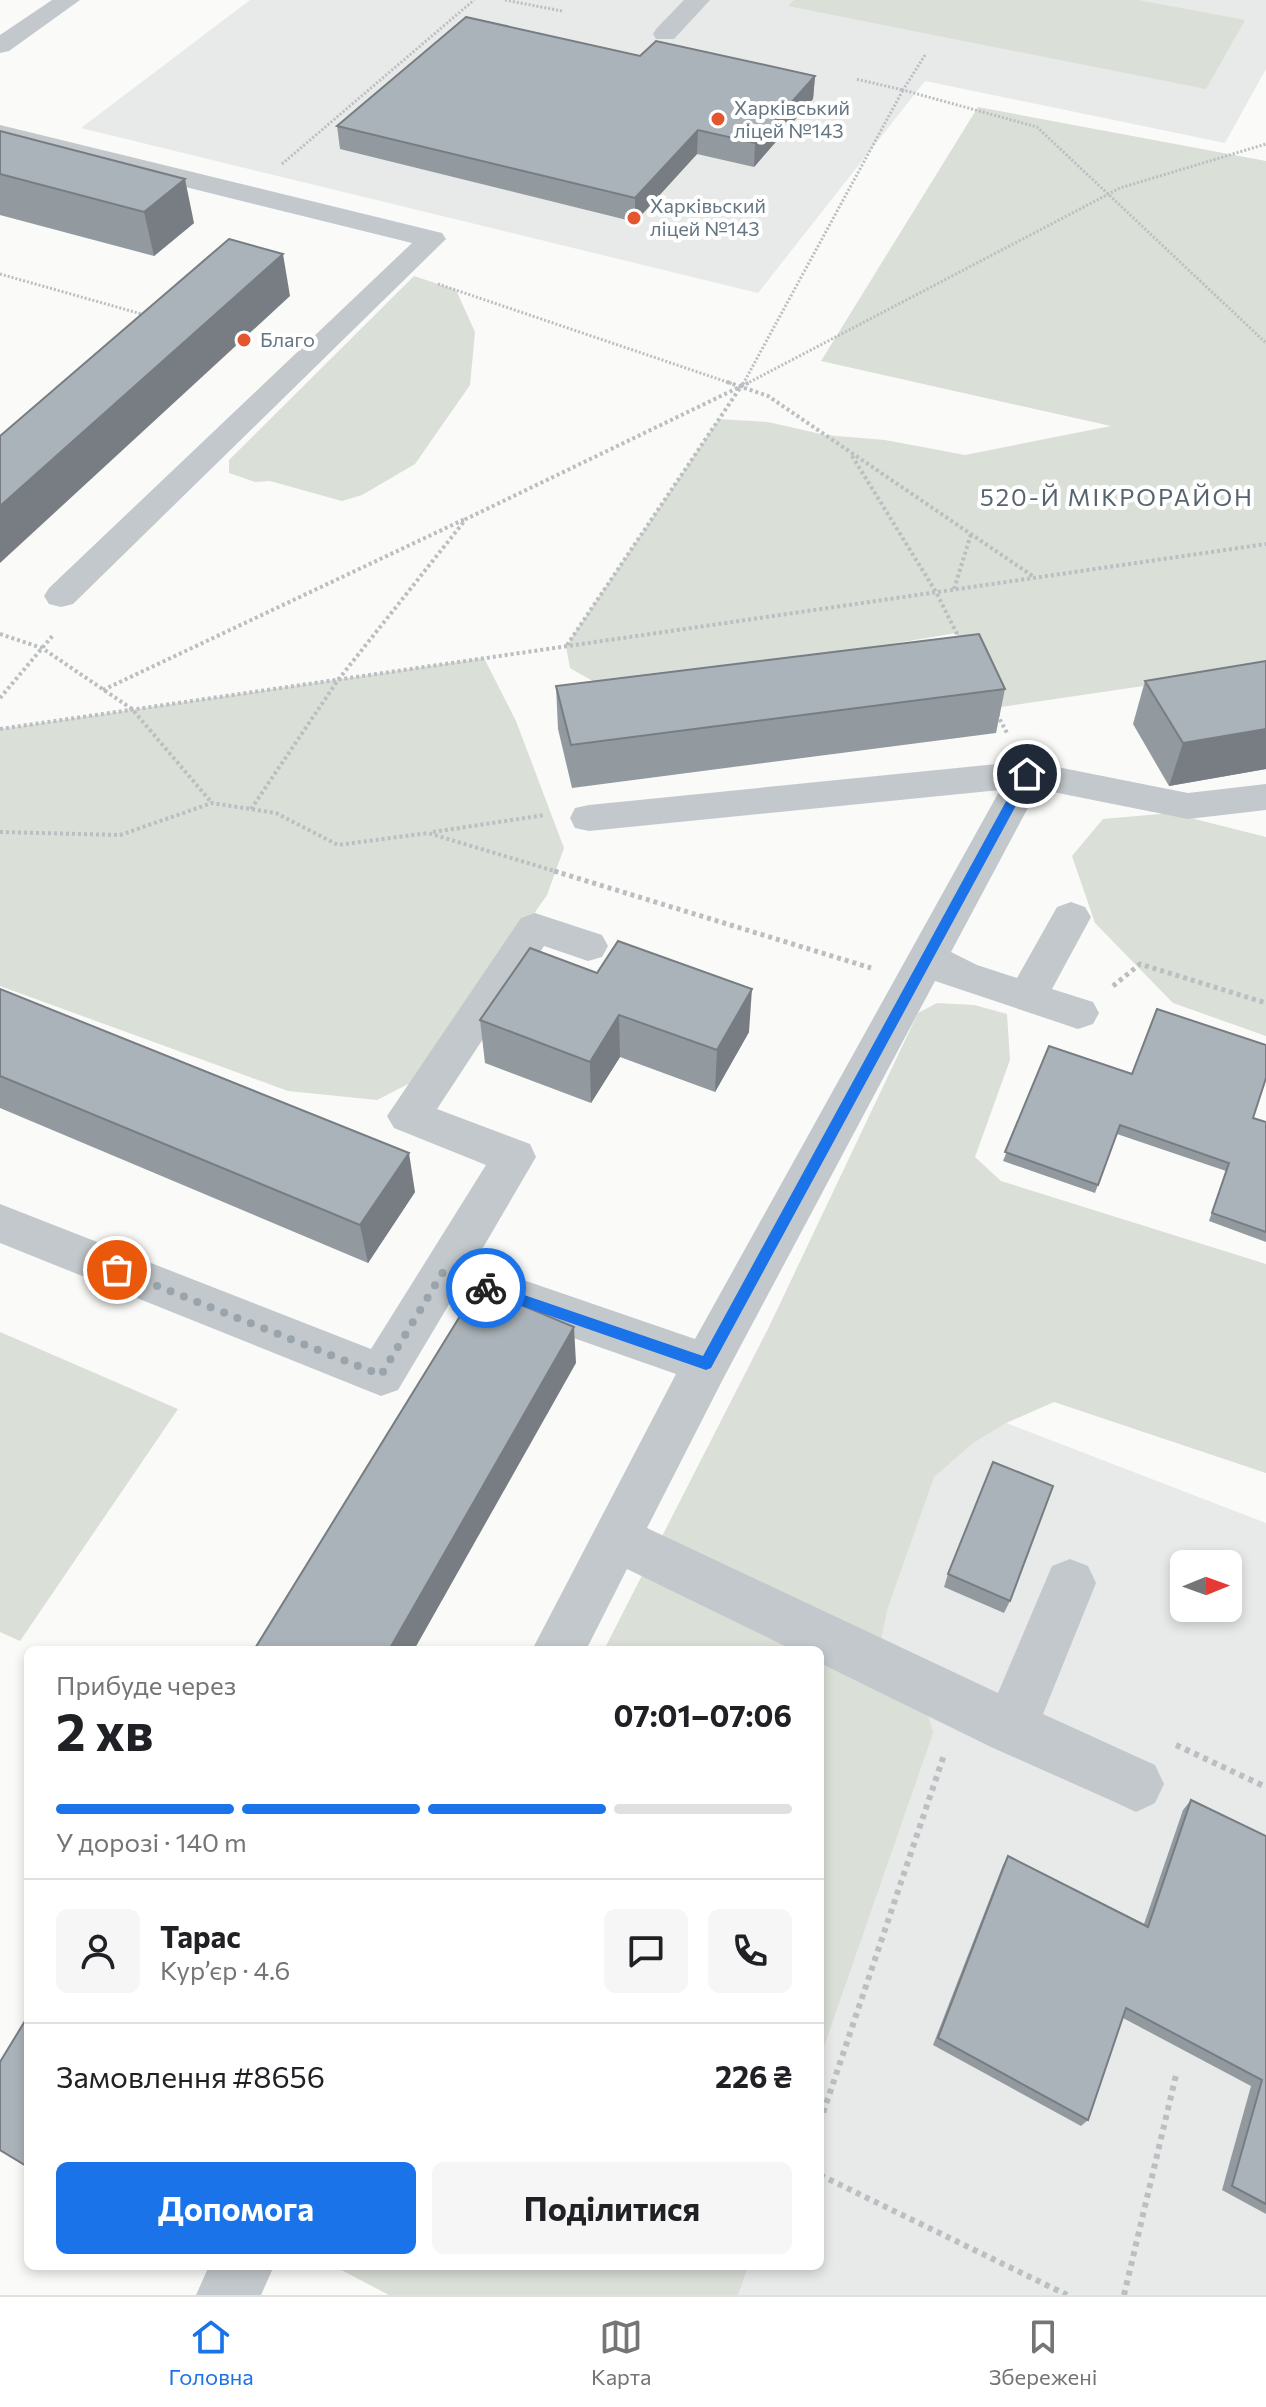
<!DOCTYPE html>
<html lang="uk">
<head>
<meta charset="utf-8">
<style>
  body { margin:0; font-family:Commissioner,sans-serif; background:#f6f6f6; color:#202124; height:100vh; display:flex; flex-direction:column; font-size:30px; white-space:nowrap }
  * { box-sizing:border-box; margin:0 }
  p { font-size:26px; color:#757577 }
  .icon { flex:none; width:44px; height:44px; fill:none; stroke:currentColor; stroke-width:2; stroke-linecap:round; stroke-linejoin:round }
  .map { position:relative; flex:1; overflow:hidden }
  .sheet { position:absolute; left:24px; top:1646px; width:800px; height:624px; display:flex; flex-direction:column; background:#fff; border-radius:12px; box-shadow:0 4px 12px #0003 }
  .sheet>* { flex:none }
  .needle { width:52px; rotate:89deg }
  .buttons { position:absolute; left:1170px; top:1550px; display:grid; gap:16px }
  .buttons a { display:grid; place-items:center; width:72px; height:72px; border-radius:12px; background:#fff; box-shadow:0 4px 12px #0003; font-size:40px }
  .pin { position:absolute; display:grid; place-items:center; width:68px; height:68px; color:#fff; margin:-34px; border:4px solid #fff; border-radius:50%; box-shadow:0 2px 8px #0007 }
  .courier { position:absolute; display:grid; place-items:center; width:80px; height:80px; margin:-40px; border:6px solid #1a73e8; border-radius:50%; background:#fff; color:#222; box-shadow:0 2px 10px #0007 }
  .overview em { font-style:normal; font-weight:700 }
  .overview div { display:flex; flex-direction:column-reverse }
  .overview { display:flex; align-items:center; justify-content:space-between; height:136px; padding:0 32px }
  h1 { font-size:52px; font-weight:700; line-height:60px }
  .bar { display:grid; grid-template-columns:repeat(4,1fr); gap:12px 8px; align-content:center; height:96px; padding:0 32px }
  .bar i { height:10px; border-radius:6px; background:#e0e0e0 }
  .bar .selected { background:#1a73e8 }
  .bar p { grid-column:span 4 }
  .line { display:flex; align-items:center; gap:20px; padding:0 32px; border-top:2px solid #e0e0e0 }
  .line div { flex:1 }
  .round { display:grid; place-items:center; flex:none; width:84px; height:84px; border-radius:12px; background:#f6f6f6 }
  .primary-button { display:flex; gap:16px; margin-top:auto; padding:16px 32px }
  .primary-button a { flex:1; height:92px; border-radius:12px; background:#1a73e8; color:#fff; font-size:32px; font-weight:700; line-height:92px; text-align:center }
  .primary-button a+a { background:#f6f6f6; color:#202124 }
  .menu { display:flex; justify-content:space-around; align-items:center; height:112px; border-top:2px solid #e0e0e0; background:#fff; font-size:22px; color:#757577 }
  .menu a { display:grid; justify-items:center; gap:4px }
  .menu .selected { color:#1a73e8 }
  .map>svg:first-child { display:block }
  .built { fill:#e8e9e9; fill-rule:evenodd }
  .green { fill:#dadfd7 }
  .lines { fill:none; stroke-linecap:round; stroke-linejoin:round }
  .path-far3 { stroke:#bbbfc2; stroke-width:3; stroke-dasharray:2 2; stroke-linecap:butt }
  .path-far2 { stroke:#bbbfc2; stroke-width:4; stroke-dasharray:3 3; stroke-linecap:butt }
  .path-far1 { stroke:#bbbfc2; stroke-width:5; stroke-dasharray:4 4; stroke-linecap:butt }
  .path { stroke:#bbbfc2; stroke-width:6; stroke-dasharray:5 5; stroke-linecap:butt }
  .minor { fill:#c3c8cc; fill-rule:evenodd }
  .wall { fill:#929a9f }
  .shaded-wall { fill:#777d82 }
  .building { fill:#aab3b9; stroke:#777d82; stroke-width:2 }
  .route { fill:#1a73e8 }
  .done { stroke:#99a4ac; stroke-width:8; stroke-dasharray:0 14.4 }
  .poi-dot { fill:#e4572e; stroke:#fff; stroke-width:3 }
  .labels { text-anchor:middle; stroke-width:8; stroke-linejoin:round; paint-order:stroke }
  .far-poi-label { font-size:20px; fill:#657683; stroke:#fff; text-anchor:start }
  .far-quarter-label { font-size:24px; letter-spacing:2px; fill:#57646e; stroke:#fff }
</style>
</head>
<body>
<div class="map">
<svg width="1266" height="2295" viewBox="0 0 1266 2295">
  <rect width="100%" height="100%" fill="#fafaf8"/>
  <g class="built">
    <path d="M 250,0 L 1266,0 L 1266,69 L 1225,143 L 925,81 L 758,293 L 81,128 Z"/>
    <path d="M 767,1331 L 1266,1523 L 1266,2295 L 389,2295 L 334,2266 L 820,2266 L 820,1650 L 604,1650 ZM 1184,1564 L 1228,1564 L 1228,1608 L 1184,1608 Z"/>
  </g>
  <g class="green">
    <path d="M 794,0 L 1138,0 L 1245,20 L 1206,89 L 788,6 Z"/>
    <path d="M 978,107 L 1266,161 L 1266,668 L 994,708 L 956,633 L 755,667 L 596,683 L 570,668 L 566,646 L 719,419 L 768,422 L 825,435 L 885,440 L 965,455 L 1111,426 L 821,361 Z"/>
    <path d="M 414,276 L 456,290 L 475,332 L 470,385 L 415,464 L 362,495 L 342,501 L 270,481 L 255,482 L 229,473 L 229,460 Z"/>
    <path d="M 484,658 L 516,721 L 564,848 L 547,895 L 420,1078 L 377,1100 L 288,1091 L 0,986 L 0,729 Z"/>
    <path d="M 1171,813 L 1266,837 L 1266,1036 L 1173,1003 L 1095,923 L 1072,856 L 1103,819 Z"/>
    <path d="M 937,1003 L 974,1005 L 1007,1014 L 1010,1060 L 975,1157 L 1001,1181 L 1266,1264 L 1266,1473 L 1054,1402 L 1006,1423 L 973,1443 L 934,1477 L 887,1610 L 874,1676 L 926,1708 L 933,1733 L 820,2058 L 820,1650 L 604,1650 L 767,1331 L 918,1013 Z"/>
    <path d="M 0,1332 L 178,1409 L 20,1641 L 0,1632 Z"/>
    <path d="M 334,2266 L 748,2266 L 738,2295 L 389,2295 Z"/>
  </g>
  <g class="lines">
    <g class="path-far3">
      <path d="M 505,0 L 562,11"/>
      <path d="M 925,55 L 903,90 L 1037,127 L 1266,343"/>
      <path d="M 282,164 L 474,0"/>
      <path d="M 0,274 L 145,315"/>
      <path d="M 438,284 L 733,384"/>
      <path d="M 743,384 L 903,90 L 856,79"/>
      <path d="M 746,384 L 1120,188 L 1266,144"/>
    </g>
    <g class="path-far2">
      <path d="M 727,382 L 768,396 L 1034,577"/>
      <path d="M 852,456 L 936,592 L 960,640"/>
      <path d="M 954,589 L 971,534"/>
      <path d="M 0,634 L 42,648 L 132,709 L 212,803"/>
      <path d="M 567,645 L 744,382"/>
      <path d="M 103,690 L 465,519"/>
      <path d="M 0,698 L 54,634"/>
      <path d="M 997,714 L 1007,733"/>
      <path d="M 0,729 L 1266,544"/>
      <path d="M 251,809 L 338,680 L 466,519 L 750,382"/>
      <path d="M 0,832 L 120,835 L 212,803 L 276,813 L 338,845 L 428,833 L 561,873"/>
      <path d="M 433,832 L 545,815"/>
    </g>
    <g class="path-far1">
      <path d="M 554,871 L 871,968"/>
      <path d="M 1113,986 L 1140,964 L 1266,1003"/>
    </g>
    <g class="path">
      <path d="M 1176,1745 L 1266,1787"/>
      <path d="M 820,2122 L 944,1755"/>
      <path d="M 820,2175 L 1067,2295"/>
      <path d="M 1124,2295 L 1176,2075"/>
    </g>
    <g class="minor">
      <path d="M 52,0 L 80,0 L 9,51 L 0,53 L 0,35 Z"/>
      <path d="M 684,0 L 710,0 L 674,39 L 656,39 L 653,34 L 656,29 Z"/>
      <path d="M 0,125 L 442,233 L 446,239 L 73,604 L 61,607 L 49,604 L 44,596 L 49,588 L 412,243 L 0,141 Z"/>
      <path d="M 1027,761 L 1188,793 L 1266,784 L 1266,810 L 1188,819 L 1038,789 L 951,952 L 977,965 L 1017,978 L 1057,907 L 1071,902 L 1085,907 L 1091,917 L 1052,989 L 1093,1002 L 1099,1013 L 1093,1024 L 1078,1029 L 935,981 L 723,1379 L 647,1528 L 998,1693 L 1052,1566 L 1070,1559 L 1088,1566 L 1096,1583 L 1043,1714 L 1155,1765 L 1164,1784 L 1155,1803 L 1136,1812 L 1117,1803 L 991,1747 L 820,1663 L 820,1650 L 793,1650 L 627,1569 L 586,1650 L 532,1650 L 676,1374 L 454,1296 L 398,1390 L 381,1396 L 0,1243 L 0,1204 L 371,1349 L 486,1165 L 394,1128 L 387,1116 L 521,918 L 535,913 L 602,935 L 608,946 L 602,957 L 588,961 L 544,946 L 437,1109 L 530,1144 L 536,1157 L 474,1263 L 695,1339 L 1000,790 L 589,831 L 575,828 L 570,818 L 575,808 L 589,805 Z"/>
      <path d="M 209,2266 L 274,2266 L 261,2295 L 196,2295 Z"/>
    </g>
  </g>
  <g class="wall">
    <path d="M 640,56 L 815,76 L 813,99 L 754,167 L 697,154 L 635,222 L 340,149 L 337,126 Z"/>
    <path d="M 0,131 L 194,223 L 154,256 L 0,215 Z"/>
    <path d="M 1266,661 L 1266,769 L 1169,786 L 1133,724 L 1145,681 Z"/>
    <path d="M 556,686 L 1005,689 L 996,733 L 572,788 L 558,729 Z"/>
    <path d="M 530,948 L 749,1032 L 715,1092 L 620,1057 L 591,1103 L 485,1063 L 480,1020 Z"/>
    <path d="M 0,989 L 415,1192 L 368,1263 L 0,1108 Z"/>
    <path d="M 1049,1046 L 1266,1122 L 1266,1242 L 1209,1221 L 1226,1171 L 1117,1134 L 1095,1193 L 1003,1161 Z"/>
    <path d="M 948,1574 L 1010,1601 L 1004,1613 L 944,1587 Z"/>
    <path d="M 1191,1800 L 1266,1836 L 1266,2214 L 1222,2190 L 1251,2086 L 1123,2018 L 1088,2120 L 1081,2126 L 933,2045 L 1003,1865 L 1008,1856 L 1144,1924 L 1183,1810 Z"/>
  </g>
  <g class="shaded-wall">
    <path d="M 815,76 L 813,99 L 754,167 L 755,143 Z"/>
    <path d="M 698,130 L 697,154 L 635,222 L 635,198 Z"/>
    <path d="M 185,179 L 194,223 L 154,256 L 144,212 Z"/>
    <path d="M 283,254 L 290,296 L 0,563 L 0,506 Z"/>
    <path d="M 1266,729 L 1266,769 L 1169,786 L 1183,743 Z"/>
    <path d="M 752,989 L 749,1032 L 715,1092 L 717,1050 Z"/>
    <path d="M 619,1015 L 620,1057 L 591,1103 L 590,1062 Z"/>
    <path d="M 409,1153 L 415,1192 L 368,1263 L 360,1225 Z"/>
    <path d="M 574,1327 L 576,1363 L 414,1650 L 389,1650 Z"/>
  </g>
  <g class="building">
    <path d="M 466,17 L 640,56 L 656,41 L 815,76 L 755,143 L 698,130 L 635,198 L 337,126 Z"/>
    <path d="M 0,131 L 185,179 L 144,212 L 0,174 Z"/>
    <path d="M 229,239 L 283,254 L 0,506 L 0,436 Z"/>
    <path d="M 979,634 L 1005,689 L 571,745 L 556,686 Z"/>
    <path d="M 1266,661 L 1266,729 L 1183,743 L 1145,681 Z"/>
    <path d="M 618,941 L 752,989 L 717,1050 L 619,1015 L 590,1062 L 480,1020 L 530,948 L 597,973 Z"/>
    <path d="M 0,989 L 409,1153 L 360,1225 L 0,1076 Z"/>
    <path d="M 1157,1009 L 1266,1045 L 1266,1078 L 1253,1118 L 1266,1122 L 1266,1232 L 1212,1213 L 1229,1163 L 1120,1125 L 1098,1185 L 1005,1152 L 1049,1046 L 1132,1074 Z"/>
    <path d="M 478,1287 L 574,1327 L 389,1650 L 254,1650 Z"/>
    <path d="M 993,1462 L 1053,1486 L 1010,1601 L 948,1574 Z"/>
    <path d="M 1191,1800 L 1266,1836 L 1266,2204 L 1232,2186 L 1262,2080 L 1126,2008 L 1088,2120 L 938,2038 L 1008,1856 L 1148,1927 Z"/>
    <path d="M 28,2016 L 28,2167 L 0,2150 L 0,2062 Z"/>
  </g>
  <path class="route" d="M 1027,770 L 1033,774 L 711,1368 L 706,1370 L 481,1292 L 479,1288 L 486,1282 L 703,1356 L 1021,774 Z"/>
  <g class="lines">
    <path class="done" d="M 117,1270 L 381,1375 L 443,1272 L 486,1288"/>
  </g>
  <g class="poi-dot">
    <circle cx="718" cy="119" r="8"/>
    <circle cx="634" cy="218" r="8"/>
    <circle cx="244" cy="340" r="8"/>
  </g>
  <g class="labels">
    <g class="far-poi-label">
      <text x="734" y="115">Харківський<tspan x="734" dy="23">ліцей №143</tspan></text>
      <text x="650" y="213">Харківьский<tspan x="650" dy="23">ліцей №143</tspan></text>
      <text x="260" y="347">Благо</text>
    </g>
    <g class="far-quarter-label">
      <text x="1117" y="506">520-Й МІКРОРАЙОН</text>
    </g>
  </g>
</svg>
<div class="buttons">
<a><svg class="needle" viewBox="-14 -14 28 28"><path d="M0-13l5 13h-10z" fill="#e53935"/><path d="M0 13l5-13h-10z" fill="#757577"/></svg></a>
</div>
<div class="pin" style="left:117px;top:1270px;background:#ea580c"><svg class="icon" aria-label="bag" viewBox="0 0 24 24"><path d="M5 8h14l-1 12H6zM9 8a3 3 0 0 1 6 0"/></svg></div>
<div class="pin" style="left:1027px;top:774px;background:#1f2937"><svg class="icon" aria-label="home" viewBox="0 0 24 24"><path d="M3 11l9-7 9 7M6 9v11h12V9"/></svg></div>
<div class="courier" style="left:486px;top:1288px"><svg class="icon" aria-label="bike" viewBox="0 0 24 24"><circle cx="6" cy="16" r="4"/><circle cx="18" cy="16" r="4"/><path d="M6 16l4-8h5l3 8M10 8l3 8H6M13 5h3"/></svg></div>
<section class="sheet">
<div class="overview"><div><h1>2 хв</h1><p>Прибуде через</p></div><em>07:01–07:06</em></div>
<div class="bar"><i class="selected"></i><i class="selected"></i><i class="selected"></i><i></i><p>У дорозі · 140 m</p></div>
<div class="line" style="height:144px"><a class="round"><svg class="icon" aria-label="person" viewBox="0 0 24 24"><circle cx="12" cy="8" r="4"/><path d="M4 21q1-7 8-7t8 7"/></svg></a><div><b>Тарас</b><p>Кур’єр · 4.6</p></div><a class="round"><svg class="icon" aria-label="chat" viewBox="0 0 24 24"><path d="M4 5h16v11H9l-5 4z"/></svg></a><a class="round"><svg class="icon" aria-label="phone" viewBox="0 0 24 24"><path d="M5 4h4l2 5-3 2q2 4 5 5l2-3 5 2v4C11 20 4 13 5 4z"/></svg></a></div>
<div class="line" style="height:104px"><div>Замовлення #8656</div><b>226 ₴</b></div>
<div class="primary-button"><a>Допомога</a><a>Поділитися</a></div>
</section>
</div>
<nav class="menu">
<a class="selected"><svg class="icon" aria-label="home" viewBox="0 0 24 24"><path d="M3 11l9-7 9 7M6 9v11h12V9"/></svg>Головна</a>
<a><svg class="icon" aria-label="map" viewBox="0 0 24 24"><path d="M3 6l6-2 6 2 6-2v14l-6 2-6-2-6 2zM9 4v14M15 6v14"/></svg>Карта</a>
<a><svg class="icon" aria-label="saved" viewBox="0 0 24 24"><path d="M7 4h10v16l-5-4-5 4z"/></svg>Збережені</a>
</nav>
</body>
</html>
